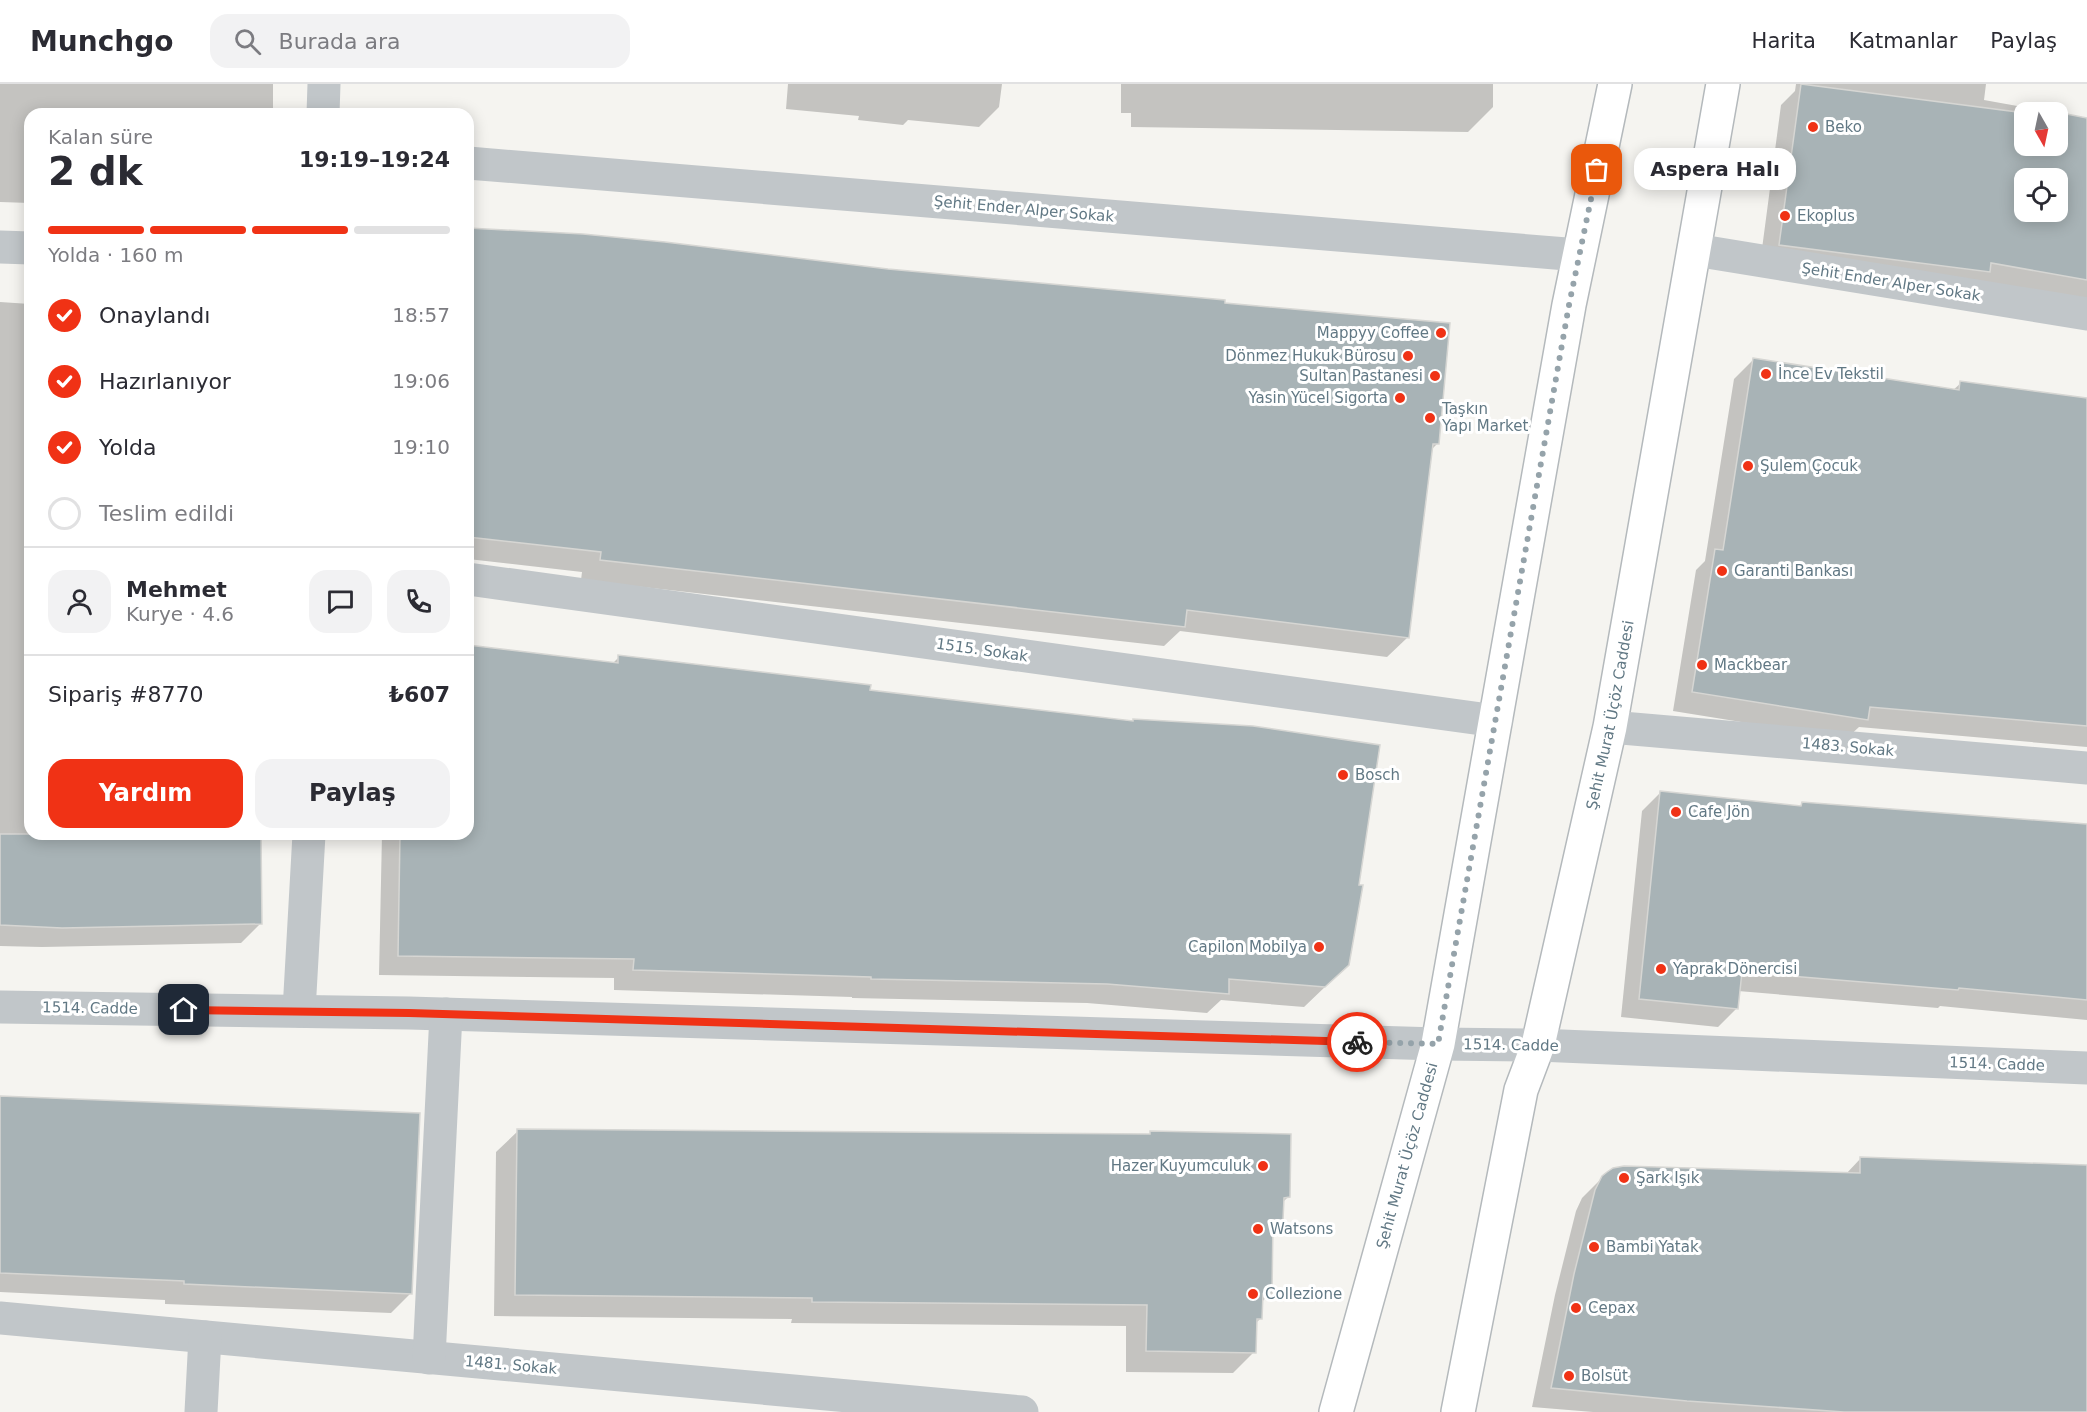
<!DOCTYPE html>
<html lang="tr">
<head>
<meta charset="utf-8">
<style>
  body { margin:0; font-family:"DejaVu Sans",sans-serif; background:#f2f2f3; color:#2b2b33; height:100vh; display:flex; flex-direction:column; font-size:22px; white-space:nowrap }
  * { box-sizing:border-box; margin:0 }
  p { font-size:20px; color:#7c7c81 }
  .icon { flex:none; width:33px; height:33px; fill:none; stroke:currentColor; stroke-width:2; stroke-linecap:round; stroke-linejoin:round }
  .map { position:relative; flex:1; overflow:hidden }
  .details { position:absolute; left:24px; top:24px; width:450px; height:732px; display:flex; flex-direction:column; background:#fff; border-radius:18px; box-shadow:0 3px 15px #0003 }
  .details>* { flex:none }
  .needle { width:39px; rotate:171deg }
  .buttons { position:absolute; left:2014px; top:18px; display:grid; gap:12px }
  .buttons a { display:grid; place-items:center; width:54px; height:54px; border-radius:12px; background:#fff; box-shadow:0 3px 15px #0003; font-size:30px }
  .pin { position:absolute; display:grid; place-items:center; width:51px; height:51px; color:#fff; margin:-26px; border-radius:12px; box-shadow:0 3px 9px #0006 }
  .courier { position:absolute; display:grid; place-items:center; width:60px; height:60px; margin:-30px; border:4px solid #f03215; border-radius:50%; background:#fff; color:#222; box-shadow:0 2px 8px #0007 }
  .bubble { position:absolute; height:42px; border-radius:18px; background:#fff; box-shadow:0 3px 15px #0003; font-size:20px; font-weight:700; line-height:42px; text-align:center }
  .overview em { font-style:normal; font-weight:700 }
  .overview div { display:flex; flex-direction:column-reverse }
  .overview { display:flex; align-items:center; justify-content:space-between; height:102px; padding:0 24px }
  h1 { font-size:39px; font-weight:700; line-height:45px }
  .bar { display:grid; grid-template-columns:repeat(4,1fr); gap:9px 6px; align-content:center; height:72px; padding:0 24px }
  .bar i { height:8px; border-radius:4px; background:#e1e1e2 }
  .bar .current { background:#f03215 }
  .bar p { grid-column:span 4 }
  .line { display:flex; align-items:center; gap:15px; padding:0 24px; border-top:2px solid #e1e1e2 }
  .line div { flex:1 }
  .round { display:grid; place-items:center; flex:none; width:63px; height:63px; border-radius:18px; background:#f2f2f3 }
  ol { padding:0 24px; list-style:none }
  li { display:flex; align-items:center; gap:18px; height:66px }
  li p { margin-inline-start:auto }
  li .icon { padding:6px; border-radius:50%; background:#f03215; color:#fff; stroke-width:4 }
  li:last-child { color:#7c7c81 }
  li i { width:33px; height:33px; border:3px solid #e1e1e2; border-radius:50% }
  .button { display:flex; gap:12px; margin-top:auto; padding:12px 24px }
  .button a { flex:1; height:69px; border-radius:18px; background:#f03215; color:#fff; font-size:24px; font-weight:700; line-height:69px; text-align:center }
  .button a+a { background:#f2f2f3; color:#2b2b33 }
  header { display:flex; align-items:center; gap:36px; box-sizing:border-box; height:84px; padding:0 30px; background:#fff; border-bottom:2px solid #e1e1e2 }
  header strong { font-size:28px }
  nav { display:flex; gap:33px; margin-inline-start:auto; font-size:21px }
  .search { width:420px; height:54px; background:#f2f2f3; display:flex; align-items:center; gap:15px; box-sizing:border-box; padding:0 21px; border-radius:18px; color:#7c7c81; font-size:22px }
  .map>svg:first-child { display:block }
  .shadow { fill:#0003; fill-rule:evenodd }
  .building { fill:#a8b3b6; stroke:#d6d6d3; stroke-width:1.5; fill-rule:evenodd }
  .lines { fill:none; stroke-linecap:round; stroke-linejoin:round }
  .major-casing { stroke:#b4b9bc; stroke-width:36 }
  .minor { stroke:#c1c6c9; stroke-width:33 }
  .major { stroke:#fff; stroke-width:33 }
  .done { stroke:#95a3aa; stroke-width:6; stroke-dasharray:0 10.8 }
  .route { stroke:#f03215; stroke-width:8 }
  .poi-dot { fill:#f03215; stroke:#fff; stroke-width:2 }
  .labels { text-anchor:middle; stroke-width:6; stroke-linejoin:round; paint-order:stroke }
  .poi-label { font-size:15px; fill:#617884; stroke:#fff; text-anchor:start }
  .street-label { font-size:15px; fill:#617884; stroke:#fff }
</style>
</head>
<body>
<header>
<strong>Munchgo</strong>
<div class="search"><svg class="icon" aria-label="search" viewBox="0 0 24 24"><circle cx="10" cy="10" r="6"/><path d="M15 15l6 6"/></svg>Burada ara</div>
<nav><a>Harita</a><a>Katmanlar</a><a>Paylaş</a></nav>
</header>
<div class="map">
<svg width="2087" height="1328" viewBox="0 0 2087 1328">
  <rect width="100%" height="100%" fill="#f5f4f0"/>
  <g class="shadow">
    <path d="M 0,0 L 273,0 L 273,30 L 30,30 L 30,119 L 0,118 Z"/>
    <path d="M 788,0 L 1002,0 L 999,23 L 979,43 L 908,36 L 903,41 L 858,36 L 859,32 L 786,25 Z"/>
    <path d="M 1121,0 L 1493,0 L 1493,23 L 1468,48 L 1131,43 L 1131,29 L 1121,29 Z"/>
    <path d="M 1796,0 L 1986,0 L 1984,16 L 2051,28 L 2025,28 L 2025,62 L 2058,62 L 2058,30 L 2087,35 L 2087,219 L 1760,180 L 1781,21 L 1795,7 ZM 2025,94 L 2058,94 L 2058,128 L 2025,128 Z"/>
    <path d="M 468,146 L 1224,221 L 1437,360 L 1431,366 L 1407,554 L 1387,573 L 1180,547 L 1164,562 L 581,496 L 582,488 L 468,475 Z"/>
    <path d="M 0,218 L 30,220 L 30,750 L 259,750 L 260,840 L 241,859 L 42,863 L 0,862 Z"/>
    <path d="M 1754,275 L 1952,307 L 1961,299 L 2087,316 L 2087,663 L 1859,643 L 1846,655 L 1673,627 L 1696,486 L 1705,477 L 1734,295 Z"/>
    <path d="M 468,563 L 612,580 L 619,573 L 868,607 L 1327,901 L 1304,923 L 1221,916 L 1207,929 L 1087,919 L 852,914 L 852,913 L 614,906 L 614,894 L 379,891 L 382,750 L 468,750 Z"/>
    <path d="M 1661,708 L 1799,723 L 1802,720 L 2087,741 L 2087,936 L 1940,922 L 1938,924 L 1738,907 L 1737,924 L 1718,943 L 1621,933 L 1642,727 Z"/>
    <path d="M 0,1014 L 411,1209 L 391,1229 L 165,1220 L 165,1216 L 0,1208 Z"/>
    <path d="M 518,1047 L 1148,1052 L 1151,1049 L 1288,1113 L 1282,1119 L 1281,1136 L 1271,1146 L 1270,1209 L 1261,1219 L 1261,1234 L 1255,1240 L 1254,1268 L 1233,1289 L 1126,1288 L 1126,1242 L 791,1239 L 792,1235 L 494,1232 L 496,1068 Z"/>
    <path d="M 1861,1074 L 2087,1082 L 2087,1328 L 1593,1328 L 1532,1323 L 1555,1211 L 1576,1127 L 1582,1114 L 1603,1093 L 1845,1091 Z"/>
  </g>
  <g class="building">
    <path d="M 1801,0 L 2025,29 L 2025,62 L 2058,62 L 2058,28 L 2046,28 L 2046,26 L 2087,34 L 2087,196 L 1991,179 L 1990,188 L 1779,161 ZM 2025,94 L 2058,94 L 2058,128 L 2025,128 Z"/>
    <path d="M 468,144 L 583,150 L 665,158 L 888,185 L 1225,216 L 1225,219 L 1450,239 L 1439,360 L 1433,360 L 1409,554 L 1187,526 L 1185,543 L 600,476 L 601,468 L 468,453 Z"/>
    <path d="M 1753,274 L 1959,306 L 1960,297 L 2087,314 L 2087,642 L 1870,623 L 1868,636 L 1692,608 L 1715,465 L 1723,466 Z"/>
    <path d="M 468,561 L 618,579 L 618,571 L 871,601 L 870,606 L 1133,637 L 1133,635 L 1253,642 L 1380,661 L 1359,801 L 1363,801 L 1349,881 L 1325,903 L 1229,895 L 1229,910 L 1107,900 L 871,895 L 871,893 L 633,886 L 634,875 L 398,872 L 400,750 L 468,750 Z"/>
    <path d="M 1660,707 L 1801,722 L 1802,718 L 2087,740 L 2087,916 L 1959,904 L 1958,906 L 1742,888 L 1738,925 L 1639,915 Z"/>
    <path d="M 0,750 L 261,750 L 262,840 L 62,844 L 0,841 Z"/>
    <path d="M 0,1012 L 420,1029 L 412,1210 L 184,1200 L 184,1197 L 0,1189 Z"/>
    <path d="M 517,1045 L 1150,1050 L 1150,1047 L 1291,1050 L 1290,1113 L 1284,1114 L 1283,1136 L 1273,1136 L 1272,1210 L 1263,1210 L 1262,1235 L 1257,1235 L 1256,1269 L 1146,1267 L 1147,1221 L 812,1218 L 812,1214 L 515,1211 Z"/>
    <path d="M 1860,1073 L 2087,1081 L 2087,1328 L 1844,1328 L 1687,1317 L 1551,1304 L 1574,1190 L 1595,1106 L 1602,1092 L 1607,1088 L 1613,1084 L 1624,1082 L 1860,1089 Z"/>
  </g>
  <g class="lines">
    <g class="major-casing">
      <g id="major">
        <path id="s1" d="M 1336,1328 L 1438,960 L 1569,221 L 1615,0"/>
        <path id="s2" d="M 1458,1328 L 1521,1006 L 1538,961 L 1610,643 L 1723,0"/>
      </g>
    </g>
    <g class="minor">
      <path d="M 323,30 L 324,0"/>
      <path d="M 468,79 L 1579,171"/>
      <path d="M 0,163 L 30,164"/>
      <path d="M 1695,166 L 2087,230"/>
      <path d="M 468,495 L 1496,637"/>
      <path d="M 1610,643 L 2087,684"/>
      <path d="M 0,923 L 409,929 L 1438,960 L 1538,961 L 2087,984"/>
      <path d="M 299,927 L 309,750"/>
      <path d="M 0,1234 L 1022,1328"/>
      <path d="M 429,1274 L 446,930"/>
      <path d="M 201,1328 L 205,1253"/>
    </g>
    <use href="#major" class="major"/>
  </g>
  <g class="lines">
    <path class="done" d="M 1357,958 L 1438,960 L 1569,221 L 1597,86"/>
    <path class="route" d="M 184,926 L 409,929 L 1357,958"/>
  </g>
  <g class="poi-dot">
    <circle cx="1813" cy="43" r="6"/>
    <circle cx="1785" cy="132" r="6"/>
    <circle cx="1441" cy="249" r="6"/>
    <circle cx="1408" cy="272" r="6"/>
    <circle cx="1766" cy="290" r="6"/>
    <circle cx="1435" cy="292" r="6"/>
    <circle cx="1400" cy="314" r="6"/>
    <circle cx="1430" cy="334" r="6"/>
    <circle cx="1748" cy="382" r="6"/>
    <circle cx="1722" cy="487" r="6"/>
    <circle cx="1702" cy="581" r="6"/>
    <circle cx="1343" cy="691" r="6"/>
    <circle cx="1676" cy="728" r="6"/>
    <circle cx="1319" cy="863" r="6"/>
    <circle cx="1661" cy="885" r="6"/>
    <circle cx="1263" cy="1082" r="6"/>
    <circle cx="1624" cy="1094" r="6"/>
    <circle cx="1258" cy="1145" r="6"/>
    <circle cx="1594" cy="1163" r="6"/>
    <circle cx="1253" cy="1210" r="6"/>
    <circle cx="1576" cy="1224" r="6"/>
    <circle cx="1569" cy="1292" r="6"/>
  </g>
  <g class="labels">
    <g class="poi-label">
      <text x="1825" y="48">Beko</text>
      <text x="1797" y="137">Ekoplus</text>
      <text x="1429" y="254" text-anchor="end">Mappyy Coffee</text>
      <text x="1396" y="277" text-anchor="end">Dönmez Hukuk Bürosu</text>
      <text x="1778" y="295">İnce Ev Tekstil</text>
      <text x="1423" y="297" text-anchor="end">Sultan Pastanesi</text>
      <text x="1388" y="319" text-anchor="end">Yasin Yücel Sigorta</text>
      <text x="1442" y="330">Taşkın<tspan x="1442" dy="17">Yapı Market</tspan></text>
      <text x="1760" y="387">Şulem Çocuk</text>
      <text x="1734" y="492">Garanti Bankası</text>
      <text x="1714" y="586">Mackbear</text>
      <text x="1355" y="696">Bosch</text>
      <text x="1688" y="733">Cafe Jön</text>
      <text x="1307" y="868" text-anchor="end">Capilon Mobilya</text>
      <text x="1673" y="890">Yaprak Dönercisi</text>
      <text x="1251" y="1087" text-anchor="end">Hazer Kuyumculuk</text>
      <text x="1636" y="1099">Şark Işık</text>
      <text x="1270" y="1150">Watsons</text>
      <text x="1606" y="1168">Bambi Yatak</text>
      <text x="1265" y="1215">Collezione</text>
      <text x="1588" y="1229">Cepax</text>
      <text x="1581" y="1297">Bolsüt</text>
    </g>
    <g class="street-label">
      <text transform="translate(1024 125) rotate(5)" y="5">Şehit Ender Alper Sokak</text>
      <text transform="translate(1891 198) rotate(9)" y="5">Şehit Ender Alper Sokak</text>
      <text transform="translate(982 566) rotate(8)" y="5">1515. Sokak</text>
      <text dy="5" stroke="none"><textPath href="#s2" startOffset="714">Şehit Murat Üçöz Caddesi</textPath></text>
      <text transform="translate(1848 663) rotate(5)" y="5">1483. Sokak</text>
      <text transform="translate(90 924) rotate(1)" y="5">1514. Cadde</text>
      <text transform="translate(1511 961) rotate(1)" y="5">1514. Cadde</text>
      <text transform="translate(1997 980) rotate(2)" y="5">1514. Cadde</text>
      <text dy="5" stroke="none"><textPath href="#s1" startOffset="266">Şehit Murat Üçöz Caddesi</textPath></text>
      <text transform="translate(511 1281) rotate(5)" y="5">1481. Sokak</text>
    </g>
  </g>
</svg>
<div class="buttons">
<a><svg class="needle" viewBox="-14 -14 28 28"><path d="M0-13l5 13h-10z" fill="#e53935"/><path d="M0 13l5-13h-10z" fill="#7c7c81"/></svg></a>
<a><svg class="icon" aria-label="locate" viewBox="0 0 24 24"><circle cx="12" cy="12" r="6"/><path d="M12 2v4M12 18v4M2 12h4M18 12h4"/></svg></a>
</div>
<div class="pin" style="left:1597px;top:86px;background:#ea580c"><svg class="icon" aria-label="bag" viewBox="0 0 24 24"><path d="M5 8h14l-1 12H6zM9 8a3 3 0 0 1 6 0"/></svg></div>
<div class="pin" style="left:184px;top:926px;background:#1f2937"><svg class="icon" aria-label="home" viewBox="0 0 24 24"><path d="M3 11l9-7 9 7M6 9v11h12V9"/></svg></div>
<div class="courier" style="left:1357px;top:958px"><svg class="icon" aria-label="bike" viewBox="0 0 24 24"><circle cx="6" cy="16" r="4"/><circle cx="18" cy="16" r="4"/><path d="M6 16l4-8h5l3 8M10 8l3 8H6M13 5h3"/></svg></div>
<div class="bubble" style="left:1634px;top:64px;width:162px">Aspera Halı</div>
<section class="details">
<div class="overview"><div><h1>2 dk</h1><p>Kalan süre</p></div><em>19:19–19:24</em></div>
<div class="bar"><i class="current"></i><i class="current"></i><i class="current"></i><i></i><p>Yolda · 160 m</p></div>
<ol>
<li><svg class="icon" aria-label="check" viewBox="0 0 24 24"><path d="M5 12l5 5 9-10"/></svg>Onaylandı<p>18:57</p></li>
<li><svg class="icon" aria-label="check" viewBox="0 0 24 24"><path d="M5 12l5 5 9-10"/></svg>Hazırlanıyor<p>19:06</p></li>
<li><svg class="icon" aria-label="check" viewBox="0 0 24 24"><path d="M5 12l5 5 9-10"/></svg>Yolda<p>19:10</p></li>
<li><i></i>Teslim edildi</li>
</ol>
<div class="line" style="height:108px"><a class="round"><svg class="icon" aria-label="person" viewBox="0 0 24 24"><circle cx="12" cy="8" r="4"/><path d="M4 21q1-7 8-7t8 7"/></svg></a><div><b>Mehmet</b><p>Kurye · 4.6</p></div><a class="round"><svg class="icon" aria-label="chat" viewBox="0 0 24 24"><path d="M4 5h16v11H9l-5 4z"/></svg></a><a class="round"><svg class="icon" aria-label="phone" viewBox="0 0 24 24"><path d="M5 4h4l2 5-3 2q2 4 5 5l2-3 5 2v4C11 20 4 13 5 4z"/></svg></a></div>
<div class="line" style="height:78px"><div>Sipariş #8770</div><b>₺607</b></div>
<div class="button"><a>Yardım</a><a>Paylaş</a></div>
</section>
</div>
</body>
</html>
